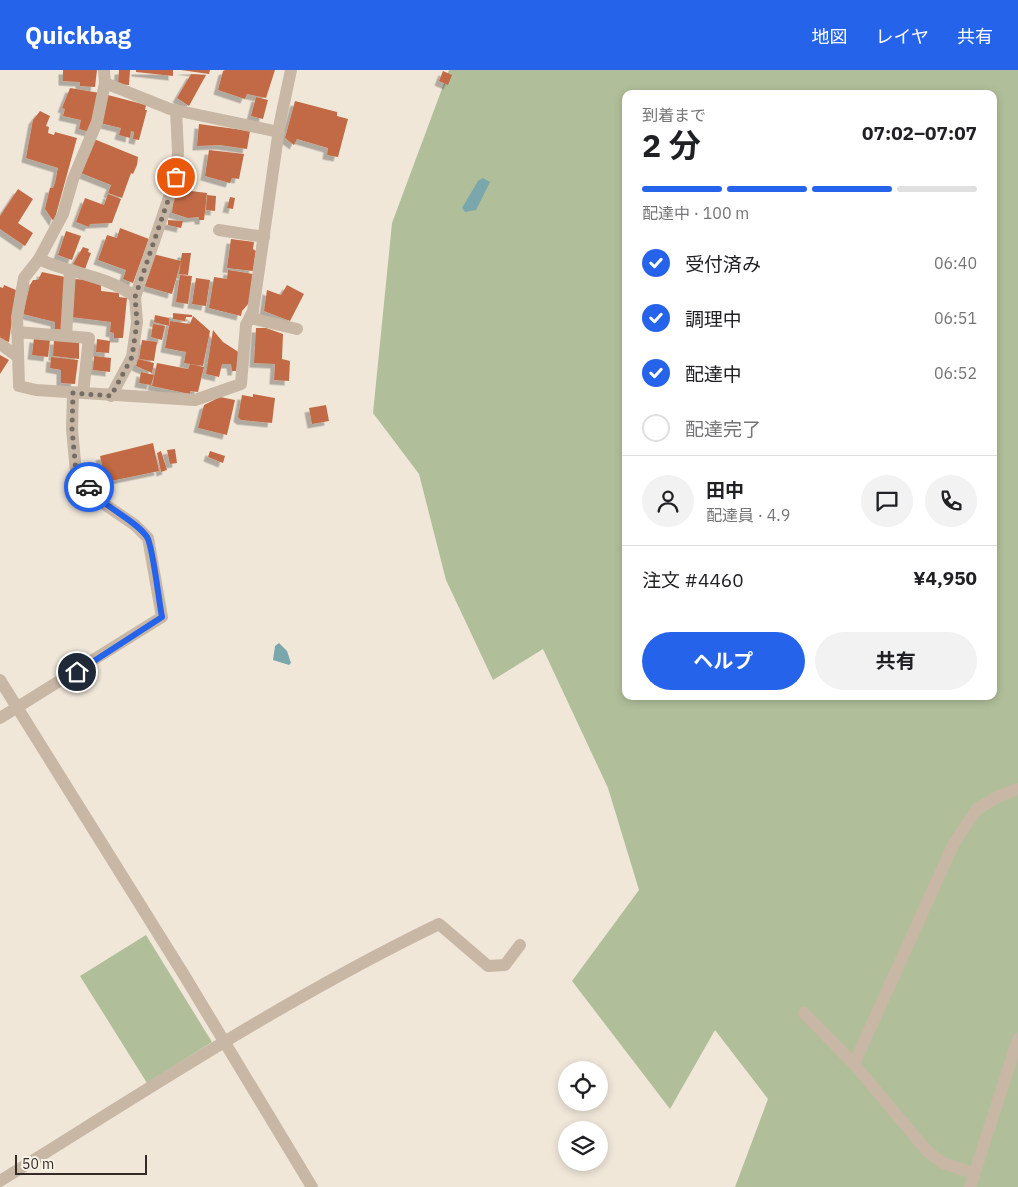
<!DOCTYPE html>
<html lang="ja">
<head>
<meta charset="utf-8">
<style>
  body { margin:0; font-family:"IBM Plex Sans","Noto Sans JP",sans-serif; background:#f2f2f2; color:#202124; height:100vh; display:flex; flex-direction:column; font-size:19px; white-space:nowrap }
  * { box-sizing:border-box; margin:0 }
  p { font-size:16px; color:#757577 }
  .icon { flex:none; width:28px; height:28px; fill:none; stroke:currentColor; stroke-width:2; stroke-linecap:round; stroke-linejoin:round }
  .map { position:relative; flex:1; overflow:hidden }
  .details { position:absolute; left:622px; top:20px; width:375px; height:610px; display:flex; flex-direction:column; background:#fff; border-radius:10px; box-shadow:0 2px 8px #0003 }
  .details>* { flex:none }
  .buttons { position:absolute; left:558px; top:991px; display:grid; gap:10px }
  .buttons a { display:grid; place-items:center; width:50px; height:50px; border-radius:50%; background:#fff; box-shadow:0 2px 8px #0003; font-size:25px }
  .scale { position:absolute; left:15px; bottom:12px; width:132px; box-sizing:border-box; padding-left:5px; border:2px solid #342b26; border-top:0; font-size:14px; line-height:18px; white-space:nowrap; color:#342b26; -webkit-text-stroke:4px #f8f1e5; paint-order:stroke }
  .pin { position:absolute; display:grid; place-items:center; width:42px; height:42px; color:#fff; margin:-21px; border:2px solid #fff; border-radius:50%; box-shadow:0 1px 5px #0007 }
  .courier { position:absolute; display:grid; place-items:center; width:50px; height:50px; margin:-25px; border:4px solid #2563eb; border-radius:50%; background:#fff; color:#222; box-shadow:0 1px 6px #0007 }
  .summary em { font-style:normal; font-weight:700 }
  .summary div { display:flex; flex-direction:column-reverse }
  .summary { display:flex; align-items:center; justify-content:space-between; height:85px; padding:0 20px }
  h1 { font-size:32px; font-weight:700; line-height:38px }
  .bar { display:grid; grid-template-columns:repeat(4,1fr); gap:8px 5px; align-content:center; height:60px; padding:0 20px }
  .bar i { height:6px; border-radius:4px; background:#e0e0e0 }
  .bar .active { background:#2563eb }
  .bar p { grid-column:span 4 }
  .line { display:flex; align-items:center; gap:12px; padding:0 20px; border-top:1px solid #e0e0e0 }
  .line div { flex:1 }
  .round { display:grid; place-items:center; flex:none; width:52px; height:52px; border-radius:26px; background:#f2f2f2 }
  ol { padding:0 20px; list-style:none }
  li { display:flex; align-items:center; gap:15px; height:55px }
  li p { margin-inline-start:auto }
  li .icon { padding:5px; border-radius:50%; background:#2563eb; color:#fff; stroke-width:4 }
  li:last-child { color:#757577 }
  li i { width:28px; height:28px; border:2px solid #e0e0e0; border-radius:50% }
  .primary-button { display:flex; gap:10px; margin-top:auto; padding:10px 20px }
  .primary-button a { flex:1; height:58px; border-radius:30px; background:#2563eb; color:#fff; font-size:20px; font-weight:700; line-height:58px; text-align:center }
  .primary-button a+a { background:#f2f2f2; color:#202124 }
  header { display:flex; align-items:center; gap:30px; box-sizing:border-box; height:70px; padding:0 25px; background:#2563eb; color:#fff }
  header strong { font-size:24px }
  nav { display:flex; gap:28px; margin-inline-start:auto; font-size:18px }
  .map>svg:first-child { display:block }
  .green { fill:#b0bf9a; fill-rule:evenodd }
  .water { fill:#79a7ac }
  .building { fill:#c26b45; filter:url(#shadow) }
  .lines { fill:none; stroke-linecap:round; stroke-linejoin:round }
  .minor { stroke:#c8b7a5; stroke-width:12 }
  .done { stroke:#766d65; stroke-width:5; stroke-dasharray:0 9 }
  .route { stroke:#2563eb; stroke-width:6 }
</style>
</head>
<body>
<header>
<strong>Quickbag</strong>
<nav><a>地図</a><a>レイヤ</a><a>共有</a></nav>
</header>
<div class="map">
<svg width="1018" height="1117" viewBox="0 0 1018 1117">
  <defs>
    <filter id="shadow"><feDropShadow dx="-4.5" dy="4.5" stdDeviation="0" flood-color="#0004"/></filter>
  </defs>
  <rect width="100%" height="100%" fill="#f0e7d9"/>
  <g class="green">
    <path d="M 449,0 L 1018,0 L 1018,1117 L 735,1117 L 768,1029 L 715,960 L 670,1039 L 572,911 L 639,820 L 608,718 L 543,579 L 493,610 L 446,510 L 419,404 L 373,343 L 392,153 ZM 626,24 L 994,24 L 994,626 L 626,626 Z"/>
    <path d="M 146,865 L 212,972 L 147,1013 L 80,906 Z"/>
  </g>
  <g class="water">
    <path d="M 483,108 L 490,112 L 476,140 L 465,142 L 462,138 L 478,111 Z"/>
    <path d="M 279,573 L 287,581 L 291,593 L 289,595 L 273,590 L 275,576 Z"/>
  </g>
  <g class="building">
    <path d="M 63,0 L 97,0 L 95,17 L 80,16 L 80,12 L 63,11 Z"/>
    <path d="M 119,0 L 130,0 L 129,15 L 118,14 Z"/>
    <path d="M 136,0 L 173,0 L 173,6 L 136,2 Z"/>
    <path d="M 181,0 L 210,0 L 209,4 Z"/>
    <path d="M 225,0 L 275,0 L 266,28 L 247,24 L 245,29 L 218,20 L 223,1 Z"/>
    <path d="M 443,1 L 452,5 L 448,15 L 439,11 Z"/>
    <path d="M 191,4 L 206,5 L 189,36 L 177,28 Z"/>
    <path d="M 70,18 L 100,23 L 90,62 L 79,59 L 81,50 L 63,46 L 65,39 L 62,38 Z"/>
    <path d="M 108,25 L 146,35 L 145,40 L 147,40 L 139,70 L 133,69 L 134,62 L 131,61 L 130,68 L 119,65 L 121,58 L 100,53 Z"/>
    <path d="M 256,27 L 268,30 L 263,49 L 251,46 Z"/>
    <path d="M 295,31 L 337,42 L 337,46 L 348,49 L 338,87 L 327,85 L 328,78 L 297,69 L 294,75 L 285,68 Z"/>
    <path d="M 40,41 L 50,46 L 46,56 L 49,57 L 48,63 L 54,65 L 55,62 L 77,68 L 54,152 L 45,139 L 50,118 L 53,118 L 55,113 L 58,98 L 26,88 L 33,50 Z"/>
    <path d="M 199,54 L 250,61 L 247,79 L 220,75 L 197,76 Z"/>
    <path d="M 94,69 L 138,87 L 137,95 L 133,104 L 131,103 L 122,128 L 108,123 L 111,115 L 81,103 Z"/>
    <path d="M 209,80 L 244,84 L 239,109 L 232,108 L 230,113 L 205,106 Z"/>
    <path d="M 18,119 L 33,129 L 18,153 L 33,163 L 25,176 L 0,159 L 0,146 Z"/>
    <path d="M 175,119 L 207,123 L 204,150 L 199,150 L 199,147 L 188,148 L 172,143 Z"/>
    <path d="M 108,124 L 121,129 L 112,153 L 90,154 L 89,157 L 76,152 L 85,128 L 104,135 Z"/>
    <path d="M 207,125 L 216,126 L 215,141 L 206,140 Z"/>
    <path d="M 230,127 L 235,128 L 233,139 L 227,138 Z"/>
    <path d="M 168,150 L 183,151 L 181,158 L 168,155 Z"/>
    <path d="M 120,158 L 149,169 L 133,213 L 123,209 L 126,200 L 98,190 L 107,165 L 117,168 Z"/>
    <path d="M 66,161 L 81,166 L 72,190 L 58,185 Z"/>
    <path d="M 231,169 L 254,172 L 253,179 L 256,181 L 253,201 L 227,198 Z"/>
    <path d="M 83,177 L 89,179 L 88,182 L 91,183 L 85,199 L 73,194 Z"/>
    <path d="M 182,183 L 191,183 L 188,205 L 179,204 Z"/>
    <path d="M 153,184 L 181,191 L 172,224 L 144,216 Z"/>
    <path d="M 228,200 L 253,204 L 250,232 L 242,241 L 241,246 L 209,238 L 214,207 L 227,209 Z"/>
    <path d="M 42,202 L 65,207 L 61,260 L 55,259 L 55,252 L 23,244 L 30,215 L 33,210 L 38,210 Z"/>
    <path d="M 180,205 L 192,206 L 188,234 L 176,232 Z"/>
    <path d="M 196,208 L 210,210 L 206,236 L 192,234 Z"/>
    <path d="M 74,209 L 89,210 L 101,215 L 101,221 L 119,223 L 119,227 L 127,228 L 123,268 L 114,268 L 114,263 L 110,262 L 111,252 L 71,247 Z"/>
    <path d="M 4,215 L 16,220 L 9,272 L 1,270 L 0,266 L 0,217 L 3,218 Z"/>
    <path d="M 287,215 L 304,224 L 290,251 L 264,241 L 267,220 L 281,225 Z"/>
    <path d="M 173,243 L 192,245 L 192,247 L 186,247 L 185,251 L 173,249 Z"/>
    <path d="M 155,245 L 169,248 L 169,256 L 154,252 Z"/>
    <path d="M 193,246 L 210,261 L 203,296 L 184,293 L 186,282 L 165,278 L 170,251 L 190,254 Z"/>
    <path d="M 153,254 L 165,256 L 162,270 L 151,267 Z"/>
    <path d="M 256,258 L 266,258 L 283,264 L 282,289 L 290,291 L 289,311 L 274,310 L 275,294 L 254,293 Z"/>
    <path d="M 213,260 L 223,272 L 240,283 L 236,301 L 232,301 L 231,294 L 222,294 L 219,307 L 206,304 Z"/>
    <path d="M 34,268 L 50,270 L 48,287 L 32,285 Z"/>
    <path d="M 97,269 L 110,271 L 109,283 L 96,282 Z"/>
    <path d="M 54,270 L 79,272 L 79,289 L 53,286 Z"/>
    <path d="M 142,270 L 157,272 L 154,291 L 139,289 Z"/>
    <path d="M 0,285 L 9,290 L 0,304 Z"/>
    <path d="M 94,286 L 111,288 L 110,302 L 93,300 Z"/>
    <path d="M 51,287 L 78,290 L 75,314 L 61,313 L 61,300 L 50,298 Z"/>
    <path d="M 138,289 L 154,293 L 152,303 L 136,296 Z"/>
    <path d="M 157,293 L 188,299 L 190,294 L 204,297 L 198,322 L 190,321 L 190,324 L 152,316 Z"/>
    <path d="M 141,302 L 154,305 L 151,315 L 139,313 Z"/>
    <path d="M 253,324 L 275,328 L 272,353 L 241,350 L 238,347 L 242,325 L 253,327 Z"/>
    <path d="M 220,327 L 235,330 L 227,365 L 198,358 L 204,335 Z"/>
    <path d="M 326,335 L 329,351 L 312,354 L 309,338 Z"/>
    <path d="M 153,373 L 159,401 L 106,412 L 100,386 Z"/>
    <path d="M 175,379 L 177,393 L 170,394 L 167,380 Z"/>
    <path d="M 161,381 L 167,400 L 161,402 L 157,383 Z"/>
    <path d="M 210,381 L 225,386 L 223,393 L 208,387 Z"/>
  </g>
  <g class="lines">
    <g class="minor">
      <path d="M 104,0 L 105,13 L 97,52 L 73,109 L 63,144 L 39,189 L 24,208 L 17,247 L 19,316 L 36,320 L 195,330 L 241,314 L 246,255 L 253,241 L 280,52 L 291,0"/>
      <path d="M 105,13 L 170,39 L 279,62"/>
      <path d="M 219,160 L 264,167"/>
      <path d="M 39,189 C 70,204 107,205 135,227 L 137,252 L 132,287 L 111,326"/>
      <path d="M 135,227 L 176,107 L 178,82 L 176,40"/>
      <path d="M 250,248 L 297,259"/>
      <path d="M 17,262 L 89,268 L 83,323"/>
      <path d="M 66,266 L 70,201"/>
      <path d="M 0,274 L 17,286"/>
      <path d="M 0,610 L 184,905 L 312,1117"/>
      <path d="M 0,648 L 162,547 L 148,468 L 135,455 L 97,429 L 76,402 L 72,359 L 73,323"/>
      <path d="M 804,943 L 854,994 L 927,1081 L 943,1093 L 973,1103"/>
      <path d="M 854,994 L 954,773 L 977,739 L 999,726 L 1018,719"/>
      <path d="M 0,1111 C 144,1022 286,928 439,854 L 488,896 L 505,895 L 520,875"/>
      <path d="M 970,1117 L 1018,969"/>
    </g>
  </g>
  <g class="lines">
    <path class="done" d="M 89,417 L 76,402 L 72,359 L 73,323 L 111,326 L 132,287 L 137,252 L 135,227 L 176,107"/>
    <path class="route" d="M 77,602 L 162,547 C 159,533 153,476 147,467 C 135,449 105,439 89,417"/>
  </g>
</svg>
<div class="buttons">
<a><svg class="icon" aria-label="locate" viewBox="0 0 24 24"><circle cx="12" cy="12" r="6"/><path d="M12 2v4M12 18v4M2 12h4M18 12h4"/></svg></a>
<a><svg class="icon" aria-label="layers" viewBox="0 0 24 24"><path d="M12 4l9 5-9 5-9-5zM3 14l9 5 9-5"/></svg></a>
</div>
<div class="scale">50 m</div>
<div class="pin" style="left:176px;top:107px;background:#ea580c"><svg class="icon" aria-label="bag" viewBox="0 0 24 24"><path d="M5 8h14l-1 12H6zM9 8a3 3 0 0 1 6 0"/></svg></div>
<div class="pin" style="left:77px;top:602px;background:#1f2937"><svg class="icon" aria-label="home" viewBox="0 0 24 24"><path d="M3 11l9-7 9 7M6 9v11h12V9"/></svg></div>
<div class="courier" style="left:89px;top:417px"><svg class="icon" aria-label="car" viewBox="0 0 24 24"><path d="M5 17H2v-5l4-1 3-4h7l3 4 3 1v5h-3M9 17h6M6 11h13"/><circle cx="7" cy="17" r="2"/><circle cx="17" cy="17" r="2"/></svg></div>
<section class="details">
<div class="summary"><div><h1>2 分</h1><p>到着まで</p></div><em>07:02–07:07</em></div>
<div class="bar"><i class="active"></i><i class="active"></i><i class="active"></i><i></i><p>配達中 · 100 m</p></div>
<ol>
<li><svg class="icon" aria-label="check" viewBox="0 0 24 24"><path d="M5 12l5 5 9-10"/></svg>受付済み<p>06:40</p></li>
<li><svg class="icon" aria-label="check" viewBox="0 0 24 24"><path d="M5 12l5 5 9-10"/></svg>調理中<p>06:51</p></li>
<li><svg class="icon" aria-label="check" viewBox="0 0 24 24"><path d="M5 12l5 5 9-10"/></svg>配達中<p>06:52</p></li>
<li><i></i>配達完了</li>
</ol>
<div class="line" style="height:90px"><a class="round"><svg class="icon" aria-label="person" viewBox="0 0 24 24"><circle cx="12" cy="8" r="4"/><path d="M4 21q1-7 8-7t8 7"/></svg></a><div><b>田中</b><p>配達員 · 4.9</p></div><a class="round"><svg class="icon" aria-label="chat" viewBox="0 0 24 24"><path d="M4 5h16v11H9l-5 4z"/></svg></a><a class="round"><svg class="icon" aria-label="phone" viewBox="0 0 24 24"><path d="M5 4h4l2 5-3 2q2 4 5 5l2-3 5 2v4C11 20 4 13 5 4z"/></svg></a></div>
<div class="line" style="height:65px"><div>注文 #4460</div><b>¥4,950</b></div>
<div class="primary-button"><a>ヘルプ</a><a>共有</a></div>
</section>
</div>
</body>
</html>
